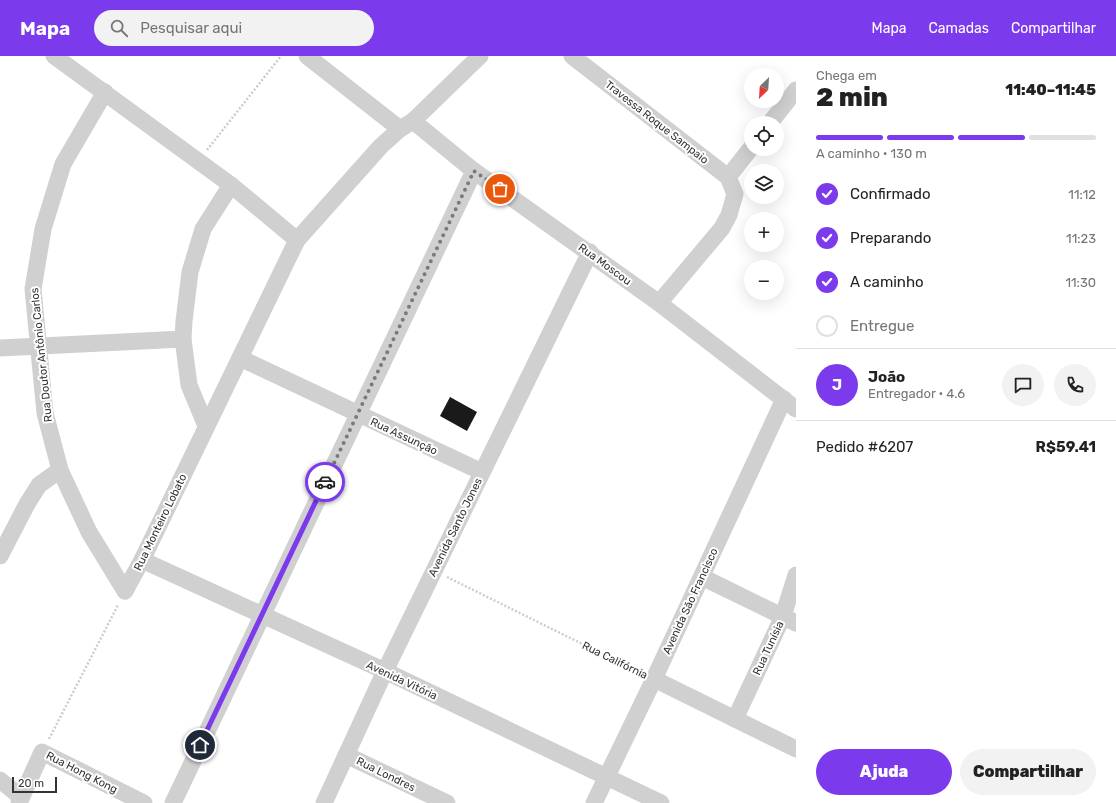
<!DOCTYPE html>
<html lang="pt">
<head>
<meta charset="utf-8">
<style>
  body { margin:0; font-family:Rubik,sans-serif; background:#f2f2f2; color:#222; height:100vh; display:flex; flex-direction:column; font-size:15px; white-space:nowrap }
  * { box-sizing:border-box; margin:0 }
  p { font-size:13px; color:#767676 }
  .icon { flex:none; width:22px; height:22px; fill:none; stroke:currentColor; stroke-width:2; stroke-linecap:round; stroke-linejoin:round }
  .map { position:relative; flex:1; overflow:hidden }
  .drawer { display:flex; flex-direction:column; background:#fff; width:320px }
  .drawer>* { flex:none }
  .needle { width:26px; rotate:205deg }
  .tools { position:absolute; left:744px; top:12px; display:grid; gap:8px }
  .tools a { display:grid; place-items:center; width:40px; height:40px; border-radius:50%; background:#fff; box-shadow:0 4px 16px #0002; font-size:20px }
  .scale { position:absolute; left:12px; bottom:10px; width:45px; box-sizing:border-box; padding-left:4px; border:2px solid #333; border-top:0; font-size:11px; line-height:14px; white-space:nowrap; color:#333; -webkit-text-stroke:3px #fff; paint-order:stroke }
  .pin { position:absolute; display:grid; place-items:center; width:34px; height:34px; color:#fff; margin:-17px; border:2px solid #fff; border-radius:50%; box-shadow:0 1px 4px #0007 }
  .courier { position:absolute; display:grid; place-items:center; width:40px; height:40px; margin:-20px; border:3px solid #7c3aed; border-radius:50%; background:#fff; color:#222; box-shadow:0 1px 5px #0007 }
  .overview em { font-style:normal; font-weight:800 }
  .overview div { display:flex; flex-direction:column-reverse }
  .overview { display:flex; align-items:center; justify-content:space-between; height:68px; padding:0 20px }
  h1 { font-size:26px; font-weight:800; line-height:30px }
  .bar { display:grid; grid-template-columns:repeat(4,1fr); gap:6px 4px; align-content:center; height:48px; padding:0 20px }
  .bar i { height:5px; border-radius:3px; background:#e0e0e0 }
  .bar .selected { background:#7c3aed }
  .bar p { grid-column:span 4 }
  .line { display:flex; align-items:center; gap:10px; padding:0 20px; border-top:1px solid #e0e0e0 }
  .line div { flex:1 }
  .round { display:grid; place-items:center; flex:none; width:42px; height:42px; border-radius:21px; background:#f2f2f2 }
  ol { padding:0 20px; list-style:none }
  li { display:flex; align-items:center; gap:12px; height:44px }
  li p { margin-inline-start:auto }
  li .icon { padding:4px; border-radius:50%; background:#7c3aed; color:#fff; stroke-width:4 }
  li:last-child { color:#767676 }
  li i { width:22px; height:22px; border:2px solid #e0e0e0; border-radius:50% }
  .button { display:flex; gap:8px; margin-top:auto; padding:8px 20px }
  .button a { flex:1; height:46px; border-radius:24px; background:#7c3aed; color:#fff; font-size:16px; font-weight:800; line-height:46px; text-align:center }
  .button a+a { background:#f2f2f2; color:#222 }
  header { display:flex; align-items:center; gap:24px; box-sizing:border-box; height:56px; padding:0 20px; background:#7c3aed; color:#fff }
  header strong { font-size:19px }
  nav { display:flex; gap:22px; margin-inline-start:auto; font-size:14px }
  .search { width:280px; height:36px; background:#f2f2f2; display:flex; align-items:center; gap:10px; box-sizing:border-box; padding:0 14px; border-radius:22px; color:#767676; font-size:15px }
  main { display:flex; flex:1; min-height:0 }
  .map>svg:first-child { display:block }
  .building { fill:#1a1a1a }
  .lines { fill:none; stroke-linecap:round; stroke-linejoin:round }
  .path { stroke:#cdcdcd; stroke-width:2.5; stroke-dasharray:2 2; stroke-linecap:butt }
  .street { stroke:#d0d0d0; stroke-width:17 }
  .done { stroke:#7a7a7a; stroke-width:4; stroke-dasharray:0 7.2 }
  .route { stroke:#7c3aed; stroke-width:5 }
  .labels { text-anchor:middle; stroke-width:4; stroke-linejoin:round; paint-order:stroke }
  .street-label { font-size:11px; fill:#333; stroke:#fff }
</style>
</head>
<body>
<header>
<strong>Mapa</strong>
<div class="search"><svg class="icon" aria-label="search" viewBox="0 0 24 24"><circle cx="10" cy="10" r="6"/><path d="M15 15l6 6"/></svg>Pesquisar aqui</div>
<nav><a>Mapa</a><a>Camadas</a><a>Compartilhar</a></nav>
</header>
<main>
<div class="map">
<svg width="796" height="747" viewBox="0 0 796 747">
  <rect width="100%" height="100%" fill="#fff"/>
  <path class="building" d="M 450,341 L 477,356 L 467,375 L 440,360 Z"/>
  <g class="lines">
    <g class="path">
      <path d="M 207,94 L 281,0"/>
      <path d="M 447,521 L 641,617"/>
      <path d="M 49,683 L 118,549"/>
    </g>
    <g class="street">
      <path d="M 54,0 L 231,129 L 297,184"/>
      <path d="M 307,0 L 400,73"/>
      <path d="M 572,0 L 728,121 L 735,138 L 729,159 L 722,172 L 659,247"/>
      <path d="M 105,36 L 63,108 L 43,173 L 33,233 L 45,357 L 60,414 L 89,476 L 125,535"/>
      <path d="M 413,65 L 474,115 L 659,247 L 796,353"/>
      <path d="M 770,67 L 796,34"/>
      <path d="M 728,121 L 751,92"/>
      <path d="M 0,292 L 183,283"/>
      <path d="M 240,302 L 482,416"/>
      <path d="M 206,370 L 189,329 L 183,283 L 184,265 L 190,216 L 203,173 L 231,129"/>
      <path d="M 0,500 L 27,448 L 39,429 L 60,414"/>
      <path d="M 142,504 L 385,615 L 661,747"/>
      <path d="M 702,521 L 796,567"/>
      <path d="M 125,535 L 142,504 L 297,184 L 381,90 L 400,73 L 413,65 L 480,0"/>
      <path d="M 654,623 L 796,693"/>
      <path d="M 735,663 L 783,560 L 796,519"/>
      <path d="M 346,699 L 447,747"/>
      <path d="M 0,724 L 21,741"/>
      <path d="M 19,747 L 42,696 L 144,747"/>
      <path d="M 173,747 L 474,115"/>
      <path d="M 324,747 L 385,615 L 590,196"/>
      <path d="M 594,747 L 654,623 L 784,343"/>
    </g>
  </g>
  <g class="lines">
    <path class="done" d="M 325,426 L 474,115 L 500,133"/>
    <path class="route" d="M 200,689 L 325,426"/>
  </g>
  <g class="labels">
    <g class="street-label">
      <text transform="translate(657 66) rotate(38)" y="4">Travessa Roque Sampaio</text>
      <text transform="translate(605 208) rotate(36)" y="4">Rua Moscou</text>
      <text transform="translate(41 299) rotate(-96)" y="4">Rua Doutor Antônio Carlos</text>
      <text transform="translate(404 380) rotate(25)" y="4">Rua Assunção</text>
      <text transform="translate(160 466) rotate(-64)" y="4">Rua Monteiro Lobato</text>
      <text transform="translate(455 471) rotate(-64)" y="4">Avenida Santo Jones</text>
      <text transform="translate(690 545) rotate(-65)" y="4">Avenida São Francisco</text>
      <text transform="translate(768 592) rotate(-65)" y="4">Rua Tunísia</text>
      <text transform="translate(615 604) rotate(26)" y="4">Rua Califórnia</text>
      <text transform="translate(402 624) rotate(25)" y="4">Avenida Vitória</text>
      <text transform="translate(82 716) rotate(27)" y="4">Rua Hong Kong</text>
      <text transform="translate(386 718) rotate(26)" y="4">Rua Londres</text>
    </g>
  </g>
</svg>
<div class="tools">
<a><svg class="needle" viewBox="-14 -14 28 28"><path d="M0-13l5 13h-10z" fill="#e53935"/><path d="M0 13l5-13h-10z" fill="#767676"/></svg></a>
<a><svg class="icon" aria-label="locate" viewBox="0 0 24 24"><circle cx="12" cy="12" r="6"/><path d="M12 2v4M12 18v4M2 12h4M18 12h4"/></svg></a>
<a><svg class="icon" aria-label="layers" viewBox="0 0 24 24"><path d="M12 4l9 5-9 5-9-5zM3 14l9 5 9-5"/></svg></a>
<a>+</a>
<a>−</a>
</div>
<div class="scale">20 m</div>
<div class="pin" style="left:500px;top:133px;background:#ea580c"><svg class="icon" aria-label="bag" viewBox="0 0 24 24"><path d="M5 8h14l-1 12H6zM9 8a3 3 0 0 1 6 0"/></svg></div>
<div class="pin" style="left:200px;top:689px;background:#1f2937"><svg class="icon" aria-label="home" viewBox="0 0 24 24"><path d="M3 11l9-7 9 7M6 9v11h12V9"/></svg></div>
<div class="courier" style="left:325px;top:426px"><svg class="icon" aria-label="car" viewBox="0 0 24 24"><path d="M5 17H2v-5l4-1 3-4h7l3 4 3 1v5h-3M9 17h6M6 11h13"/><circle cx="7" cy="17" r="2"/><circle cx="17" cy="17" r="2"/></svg></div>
</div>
<section class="drawer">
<div class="overview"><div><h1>2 min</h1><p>Chega em</p></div><em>11:40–11:45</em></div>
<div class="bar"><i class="selected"></i><i class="selected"></i><i class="selected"></i><i></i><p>A caminho · 130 m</p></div>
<ol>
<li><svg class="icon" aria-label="check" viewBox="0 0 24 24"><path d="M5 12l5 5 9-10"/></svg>Confirmado<p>11:12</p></li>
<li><svg class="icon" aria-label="check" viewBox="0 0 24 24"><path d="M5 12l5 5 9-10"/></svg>Preparando<p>11:23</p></li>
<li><svg class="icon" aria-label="check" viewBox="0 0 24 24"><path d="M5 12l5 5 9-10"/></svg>A caminho<p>11:30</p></li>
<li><i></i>Entregue</li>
</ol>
<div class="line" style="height:72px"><b class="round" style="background:#7c3aed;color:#fff">J</b><div><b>João</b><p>Entregador · 4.6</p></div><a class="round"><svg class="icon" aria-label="chat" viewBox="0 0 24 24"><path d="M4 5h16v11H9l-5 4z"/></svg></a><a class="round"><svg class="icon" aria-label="phone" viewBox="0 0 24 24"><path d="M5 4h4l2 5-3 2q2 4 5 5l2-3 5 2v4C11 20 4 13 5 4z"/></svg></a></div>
<div class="line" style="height:52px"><div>Pedido #6207</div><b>R$59.41</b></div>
<div class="button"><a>Ajuda</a><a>Compartilhar</a></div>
</section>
</main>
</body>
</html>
